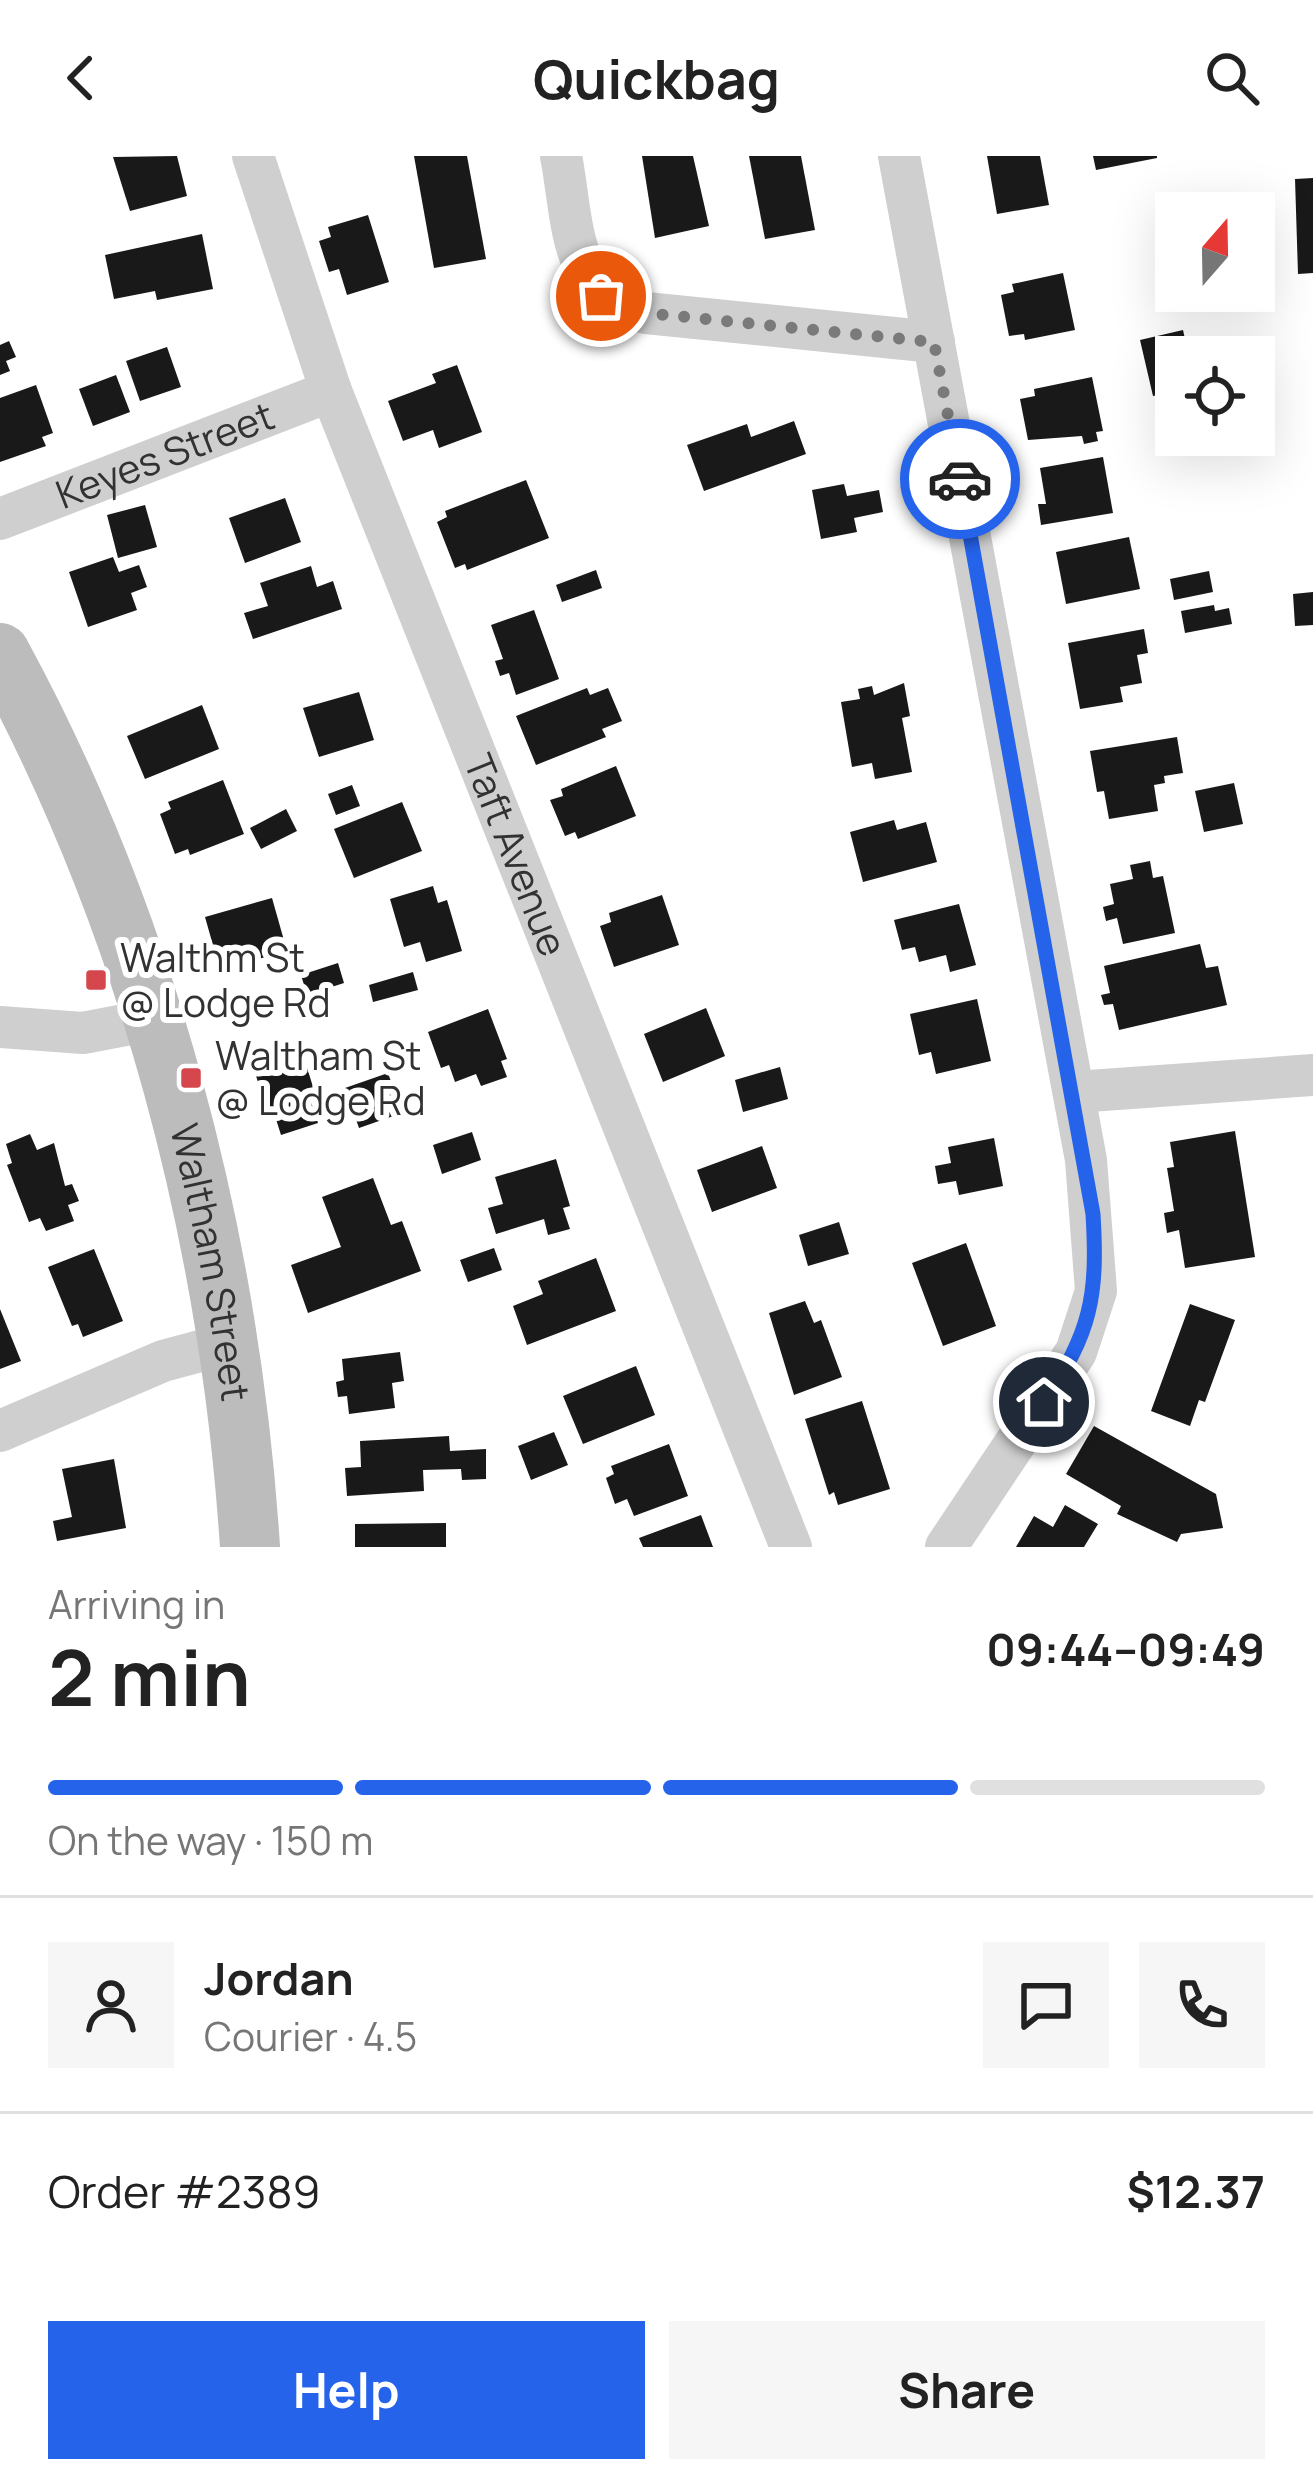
<!DOCTYPE html>
<html lang="en">
<head>
<meta charset="utf-8">
<style>
  body { margin:0; font-family:Manrope,sans-serif; background:#f6f6f6; color:#222; height:100vh; display:flex; flex-direction:column; font-size:45px; white-space:nowrap }
  * { box-sizing:border-box; margin:0 }
  p { font-size:39px; color:#767676 }
  .icon { flex:none; width:66px; height:66px; fill:none; stroke:currentColor; stroke-width:2; stroke-linecap:round; stroke-linejoin:round }
  .map { position:relative; height:1391px; overflow:hidden }
  .sheet { display:flex; flex-direction:column; background:#fff; flex:1 }
  .sheet>* { flex:none }
  .needle { width:78px; rotate:20deg }
  .fabs { position:absolute; left:1155px; top:36px; display:grid; gap:24px }
  .fabs a { display:grid; place-items:center; width:120px; height:120px; border-radius:0px; background:#fff; box-shadow:0 12px 48px #0002; font-size:60px }
  .pin { position:absolute; display:grid; place-items:center; width:102px; height:102px; color:#fff; margin:-51px; border:6px solid #fff; border-radius:50%; box-shadow:0 3px 12px #0007 }
  .courier { position:absolute; display:grid; place-items:center; width:120px; height:120px; margin:-60px; border:9px solid #2563eb; border-radius:50%; background:#fff; color:#222; box-shadow:0 3px 15px #0007 }
  .summary em { font-style:normal; font-weight:700 }
  .summary div { display:flex; flex-direction:column-reverse }
  .summary { display:flex; align-items:center; justify-content:space-between; height:204px; padding:0 48px }
  h1 { font-size:78px; font-weight:700; line-height:90px }
  .bar { display:grid; grid-template-columns:repeat(4,1fr); gap:18px 12px; align-content:center; height:144px; padding:0 48px }
  .bar i { height:15px; border-radius:9px; background:#e0e0e0 }
  .bar .active { background:#2563eb }
  .bar p { grid-column:span 4 }
  .line { display:flex; align-items:center; gap:30px; padding:0 48px; border-top:3px solid #e0e0e0 }
  .line div { flex:1 }
  .round { display:grid; place-items:center; flex:none; width:126px; height:126px; border-radius:0px; background:#f6f6f6 }
  .cta { display:flex; gap:24px; margin-top:auto; padding:24px 48px }
  .cta a { flex:1; height:138px; border-radius:0px; background:#2563eb; color:#fff; font-size:48px; font-weight:700; line-height:138px; text-align:center }
  .cta a+a { background:#f6f6f6; color:#222 }
  header { display:flex; justify-content:space-between; align-items:center; height:156px; padding:0 48px; background:#fff; font-size:54px; font-weight:700 }
  .map>svg:first-child { display:block }
  .building { fill:#191919 }
  .lines { fill:none; stroke-linecap:round; stroke-linejoin:round }
  .minor { stroke:#cfcfcf; stroke-width:42 }
  .secondary { stroke:#bcbcbc; stroke-width:60 }
  .done { stroke:#7a7a7a; stroke-width:12; stroke-dasharray:0 21.6 }
  .route { stroke:#2563eb; stroke-width:15 }
  .poi-dot { fill:#d5474d; stroke:#fff; stroke-width:4.5 }
  .labels { text-anchor:middle; stroke-width:12; stroke-linejoin:round; paint-order:stroke }
  .street-label { font-size:39px; fill:#323232; stroke:#fff }
  .poi-label { font-size:39px; fill:#323232; stroke:#fff; text-anchor:start }
</style>
</head>
<body>
<header><svg class="icon" aria-label="back" viewBox="0 0 24 24"><path d="M15 5l-7 7 7 7"/></svg>Quickbag<svg class="icon" aria-label="search" viewBox="0 0 24 24"><circle cx="10" cy="10" r="6"/><path d="M15 15l6 6"/></svg></header>
<div class="map">
<svg width="1313" height="1391" viewBox="0 0 1313 1391">
  <rect width="100%" height="100%" fill="#fff"/>
  <g class="building">
    <path d="M 177,0 L 187,40 L 130,55 L 113,1 Z"/>
    <path d="M 414,0 L 467,0 L 486,103 L 434,112 Z"/>
    <path d="M 642,0 L 693,0 L 709,70 L 655,82 Z"/>
    <path d="M 749,0 L 801,0 L 815,74 L 765,83 Z"/>
    <path d="M 987,0 L 1040,0 L 1049,49 L 997,58 Z"/>
    <path d="M 1093,0 L 1157,0 L 1157,2 L 1096,14 Z"/>
    <path d="M 1313,22 L 1313,117 L 1298,118 L 1295,23 Z"/>
    <path d="M 368,59 L 389,126 L 347,139 L 339,113 L 329,116 L 319,85 L 331,81 L 328,71 Z"/>
    <path d="M 202,78 L 213,133 L 157,144 L 155,135 L 114,143 L 105,99 Z"/>
    <path d="M 1063,117 L 1075,174 L 1025,184 L 1024,178 L 1009,180 L 1001,139 L 1014,136 L 1012,128 Z"/>
    <path d="M 1183,174 L 1189,201 L 1176,201 L 1176,235 L 1153,240 L 1140,184 Z"/>
    <path d="M 9,185 L 16,201 L 6,205 L 10,215 L 0,219 L 0,189 Z"/>
    <path d="M 167,191 L 181,231 L 140,245 L 126,205 Z"/>
    <path d="M 457,209 L 482,276 L 439,292 L 433,274 L 403,285 L 388,245 L 436,227 L 432,218 Z"/>
    <path d="M 116,219 L 130,256 L 93,270 L 79,233 Z"/>
    <path d="M 1092,221 L 1103,275 L 1096,276 L 1098,285 L 1084,288 L 1082,280 L 1028,284 L 1020,243 L 1035,240 L 1034,233 Z"/>
    <path d="M 36,229 L 53,277 L 42,281 L 46,290 L 0,306 L 0,242 Z"/>
    <path d="M 794,265 L 806,298 L 704,335 L 687,289 L 747,268 L 751,281 Z"/>
    <path d="M 1103,301 L 1113,357 L 1041,369 L 1038,348 L 1046,348 L 1040,312 Z"/>
    <path d="M 526,324 L 549,382 L 467,414 L 465,408 L 455,412 L 437,366 L 447,361 L 445,355 Z"/>
    <path d="M 844,328 L 847,340 L 879,334 L 883,356 L 854,362 L 857,376 L 821,383 L 812,334 Z"/>
    <path d="M 285,342 L 301,386 L 245,407 L 229,362 Z"/>
    <path d="M 145,349 L 157,391 L 118,402 L 107,359 Z"/>
    <path d="M 1129,381 L 1140,433 L 1066,448 L 1056,396 Z"/>
    <path d="M 113,401 L 119,416 L 139,409 L 147,431 L 131,437 L 137,454 L 88,471 L 69,416 Z"/>
    <path d="M 311,410 L 317,431 L 333,425 L 342,453 L 253,483 L 244,457 L 268,450 L 260,427 Z"/>
    <path d="M 596,414 L 602,432 L 562,446 L 556,429 Z"/>
    <path d="M 1209,415 L 1213,436 L 1174,444 L 1170,423 Z"/>
    <path d="M 1313,436 L 1313,469 L 1295,470 L 1293,438 Z"/>
    <path d="M 1214,449 L 1215,455 L 1229,452 L 1232,468 L 1185,477 L 1181,455 Z"/>
    <path d="M 534,454 L 559,523 L 516,539 L 509,517 L 500,520 L 495,505 L 503,503 L 491,469 Z"/>
    <path d="M 1144,473 L 1148,497 L 1137,499 L 1142,527 L 1120,531 L 1123,546 L 1080,553 L 1068,487 Z"/>
    <path d="M 904,527 L 910,560 L 902,562 L 912,616 L 875,623 L 872,607 L 852,611 L 841,546 L 860,543 L 858,533 L 872,530 L 874,539 Z"/>
    <path d="M 587,532 L 590,539 L 608,532 L 622,565 L 602,573 L 606,581 L 536,609 L 516,560 Z"/>
    <path d="M 359,536 L 374,584 L 319,601 L 303,552 Z"/>
    <path d="M 202,549 L 219,593 L 145,623 L 127,580 Z"/>
    <path d="M 1177,581 L 1183,617 L 1164,620 L 1165,627 L 1154,629 L 1158,655 L 1109,663 L 1104,635 L 1097,636 L 1090,595 Z"/>
    <path d="M 616,610 L 636,660 L 578,683 L 575,676 L 565,680 L 550,644 L 563,640 L 561,633 Z"/>
    <path d="M 223,624 L 244,678 L 190,699 L 188,693 L 175,698 L 160,658 L 171,653 L 168,646 Z"/>
    <path d="M 1234,627 L 1243,668 L 1204,676 L 1195,635 Z"/>
    <path d="M 352,629 L 360,650 L 336,659 L 328,638 Z"/>
    <path d="M 402,646 L 422,695 L 354,722 L 334,673 Z"/>
    <path d="M 286,653 L 297,675 L 261,693 L 250,672 Z"/>
    <path d="M 894,664 L 897,674 L 926,666 L 937,706 L 863,726 L 850,676 Z"/>
    <path d="M 1150,705 L 1153,722 L 1163,720 L 1175,777 L 1123,788 L 1117,762 L 1106,765 L 1103,751 L 1114,748 L 1110,728 L 1133,723 L 1130,709 Z"/>
    <path d="M 433,730 L 438,747 L 447,744 L 462,795 L 426,806 L 420,786 L 404,791 L 390,743 Z"/>
    <path d="M 662,739 L 679,789 L 614,811 L 600,770 L 611,766 L 609,757 Z"/>
    <path d="M 272,742 L 287,795 L 220,814 L 205,761 Z"/>
    <path d="M 959,748 L 976,809 L 950,816 L 946,799 L 919,806 L 915,791 L 902,794 L 894,764 Z"/>
    <path d="M 1200,788 L 1206,812 L 1218,810 L 1227,849 L 1119,874 L 1113,848 L 1104,849 L 1101,839 L 1110,837 L 1104,810 Z"/>
    <path d="M 338,807 L 344,827 L 307,839 L 301,819 Z"/>
    <path d="M 413,816 L 418,834 L 373,846 L 369,829 Z"/>
    <path d="M 977,843 L 991,905 L 936,918 L 931,896 L 919,899 L 910,858 Z"/>
    <path d="M 706,852 L 725,900 L 663,926 L 644,878 Z"/>
    <path d="M 488,853 L 507,903 L 501,905 L 507,921 L 481,930 L 476,918 L 455,926 L 449,909 L 441,912 L 428,876 Z"/>
    <path d="M 298,882 L 317,944 L 311,946 L 318,967 L 281,979 L 275,960 L 269,962 L 249,897 Z"/>
    <path d="M 780,911 L 788,943 L 743,956 L 735,924 Z"/>
    <path d="M 388,917 L 402,957 L 359,972 L 345,932 Z"/>
    <path d="M 1235,975 L 1255,1101 L 1185,1112 L 1179,1074 L 1167,1077 L 1164,1057 L 1174,1055 L 1167,1012 L 1174,1011 L 1170,986 Z"/>
    <path d="M 472,976 L 481,1004 L 442,1018 L 433,989 Z"/>
    <path d="M 30,978 L 37,994 L 54,987 L 65,1030 L 72,1028 L 79,1045 L 68,1049 L 74,1065 L 46,1075 L 40,1062 L 29,1066 L 7,1009 L 12,1007 L 6,988 Z"/>
    <path d="M 994,982 L 1003,1030 L 959,1039 L 956,1025 L 938,1028 L 935,1010 L 951,1007 L 948,991 Z"/>
    <path d="M 762,990 L 777,1032 L 712,1056 L 697,1014 Z"/>
    <path d="M 556,1003 L 570,1050 L 563,1052 L 570,1073 L 548,1079 L 544,1063 L 496,1078 L 488,1052 L 503,1048 L 495,1021 Z"/>
    <path d="M 373,1022 L 391,1069 L 402,1065 L 421,1115 L 308,1157 L 291,1109 L 341,1091 L 322,1041 Z"/>
    <path d="M 839,1066 L 849,1098 L 808,1110 L 799,1079 Z"/>
    <path d="M 966,1087 L 996,1170 L 943,1190 L 912,1107 Z"/>
    <path d="M 494,1092 L 502,1114 L 468,1126 L 460,1104 Z"/>
    <path d="M 94,1093 L 123,1165 L 83,1181 L 78,1168 L 72,1170 L 48,1111 Z"/>
    <path d="M 596,1102 L 616,1155 L 527,1189 L 513,1150 L 543,1138 L 538,1125 Z"/>
    <path d="M 805,1145 L 814,1167 L 821,1164 L 842,1221 L 794,1239 L 769,1157 Z"/>
    <path d="M 1190,1148 L 1235,1164 L 1205,1246 L 1199,1244 L 1190,1270 L 1151,1255 Z"/>
    <path d="M 0,1153 L 21,1205 L 0,1213 Z"/>
    <path d="M 400,1196 L 404,1225 L 392,1227 L 395,1252 L 349,1258 L 347,1240 L 338,1241 L 336,1226 L 344,1224 L 342,1203 Z"/>
    <path d="M 636,1210 L 655,1259 L 583,1288 L 563,1240 Z"/>
    <path d="M 862,1245 L 890,1333 L 838,1349 L 834,1336 L 829,1339 L 805,1263 Z"/>
    <path d="M 1094,1270 L 1216,1338 L 1223,1372 L 1181,1378 L 1177,1386 L 1117,1358 L 1121,1350 L 1066,1318 Z"/>
    <path d="M 554,1276 L 568,1309 L 531,1324 L 518,1290 Z"/>
    <path d="M 449,1280 L 450,1295 L 486,1293 L 486,1323 L 462,1324 L 461,1313 L 423,1314 L 424,1335 L 347,1340 L 345,1312 L 361,1311 L 360,1285 Z"/>
    <path d="M 669,1288 L 688,1340 L 634,1360 L 627,1343 L 615,1348 L 606,1322 L 614,1318 L 611,1310 Z"/>
    <path d="M 114,1303 L 126,1372 L 57,1385 L 53,1365 L 72,1361 L 62,1313 Z"/>
    <path d="M 1065,1349 L 1098,1368 L 1084,1391 L 1016,1391 L 1034,1360 L 1053,1371 Z"/>
    <path d="M 701,1359 L 713,1391 L 643,1391 L 639,1382 Z"/>
    <path d="M 446,1367 L 446,1391 L 355,1391 L 355,1368 Z"/>
  </g>
  <g class="lines">
    <g class="minor">
      <path id="s1" d="M 253,0 L 331,235 L 791,1391"/>
      <path d="M 561,0 C 574,67 567,139 646,157 L 934,186"/>
      <path d="M 899,0 L 1086,1004 L 1096,1135 L 1076,1196 L 946,1391"/>
      <path id="s2" d="M 0,363 L 331,235"/>
      <path d="M 0,871 L 83,877 L 151,864"/>
      <path d="M 1075,936 L 1313,919"/>
      <path d="M 0,1275 L 163,1205 L 230,1187"/>
    </g>
    <path class="secondary" id="s3" d="M 0,497 C 148,769 230,1082 250,1391"/>
  </g>
  <g class="lines">
    <path class="done" d="M 601,140 L 646,157 L 934,186 L 960,323"/>
    <path class="route" d="M 960,323 L 1093,1058 C 1098,1141 1091,1176 1044,1246"/>
  </g>
  <g class="poi-dot">
    <rect x="84" y="812" width="24" height="24" rx="6"/>
    <rect x="179" y="910" width="24" height="24" rx="6"/>
  </g>
  <g class="labels">
    <g class="street-label">
      <text dy="14" stroke="none"><textPath href="#s2" startOffset="177">Keyes Street</textPath></text>
      <text dy="14" stroke="none"><textPath href="#s1" startOffset="747">Taft Avenue</textPath></text>
      <text dy="14" stroke="none"><textPath href="#s3" startOffset="648">Waltham Street</textPath></text>
    </g>
    <g class="poi-label">
      <text x="120" y="816">Walthm St<tspan x="120" dy="45">@ Lodge Rd</tspan></text>
      <text x="215" y="914">Waltham St<tspan x="215" dy="45">@ Lodge Rd</tspan></text>
    </g>
  </g>
</svg>
<div class="fabs">
<a><svg class="needle" viewBox="-14 -14 28 28"><path d="M0-13l5 13h-10z" fill="#e53935"/><path d="M0 13l5-13h-10z" fill="#767676"/></svg></a>
<a><svg class="icon" aria-label="locate" viewBox="0 0 24 24"><circle cx="12" cy="12" r="6"/><path d="M12 2v4M12 18v4M2 12h4M18 12h4"/></svg></a>
</div>
<div class="pin" style="left:601px;top:140px;background:#ea580c"><svg class="icon" aria-label="bag" viewBox="0 0 24 24"><path d="M5 8h14l-1 12H6zM9 8a3 3 0 0 1 6 0"/></svg></div>
<div class="pin" style="left:1044px;top:1246px;background:#1f2937"><svg class="icon" aria-label="home" viewBox="0 0 24 24"><path d="M3 11l9-7 9 7M6 9v11h12V9"/></svg></div>
<div class="courier" style="left:960px;top:323px"><svg class="icon" aria-label="car" viewBox="0 0 24 24"><path d="M5 17H2v-5l4-1 3-4h7l3 4 3 1v5h-3M9 17h6M6 11h13"/><circle cx="7" cy="17" r="2"/><circle cx="17" cy="17" r="2"/></svg></div>
</div>
<section class="sheet">
<div class="summary"><div><h1>2 min</h1><p>Arriving in</p></div><em>09:44–09:49</em></div>
<div class="bar"><i class="active"></i><i class="active"></i><i class="active"></i><i></i><p>On the way · 150 m</p></div>
<div class="line" style="height:216px"><a class="round"><svg class="icon" aria-label="person" viewBox="0 0 24 24"><circle cx="12" cy="8" r="4"/><path d="M4 21q1-7 8-7t8 7"/></svg></a><div><b>Jordan</b><p>Courier · 4.5</p></div><a class="round"><svg class="icon" aria-label="chat" viewBox="0 0 24 24"><path d="M4 5h16v11H9l-5 4z"/></svg></a><a class="round"><svg class="icon" aria-label="phone" viewBox="0 0 24 24"><path d="M5 4h4l2 5-3 2q2 4 5 5l2-3 5 2v4C11 20 4 13 5 4z"/></svg></a></div>
<div class="line" style="height:156px"><div>Order #2389</div><b>$12.37</b></div>
<div class="cta"><a>Help</a><a>Share</a></div>
</section>
</body>
</html>
